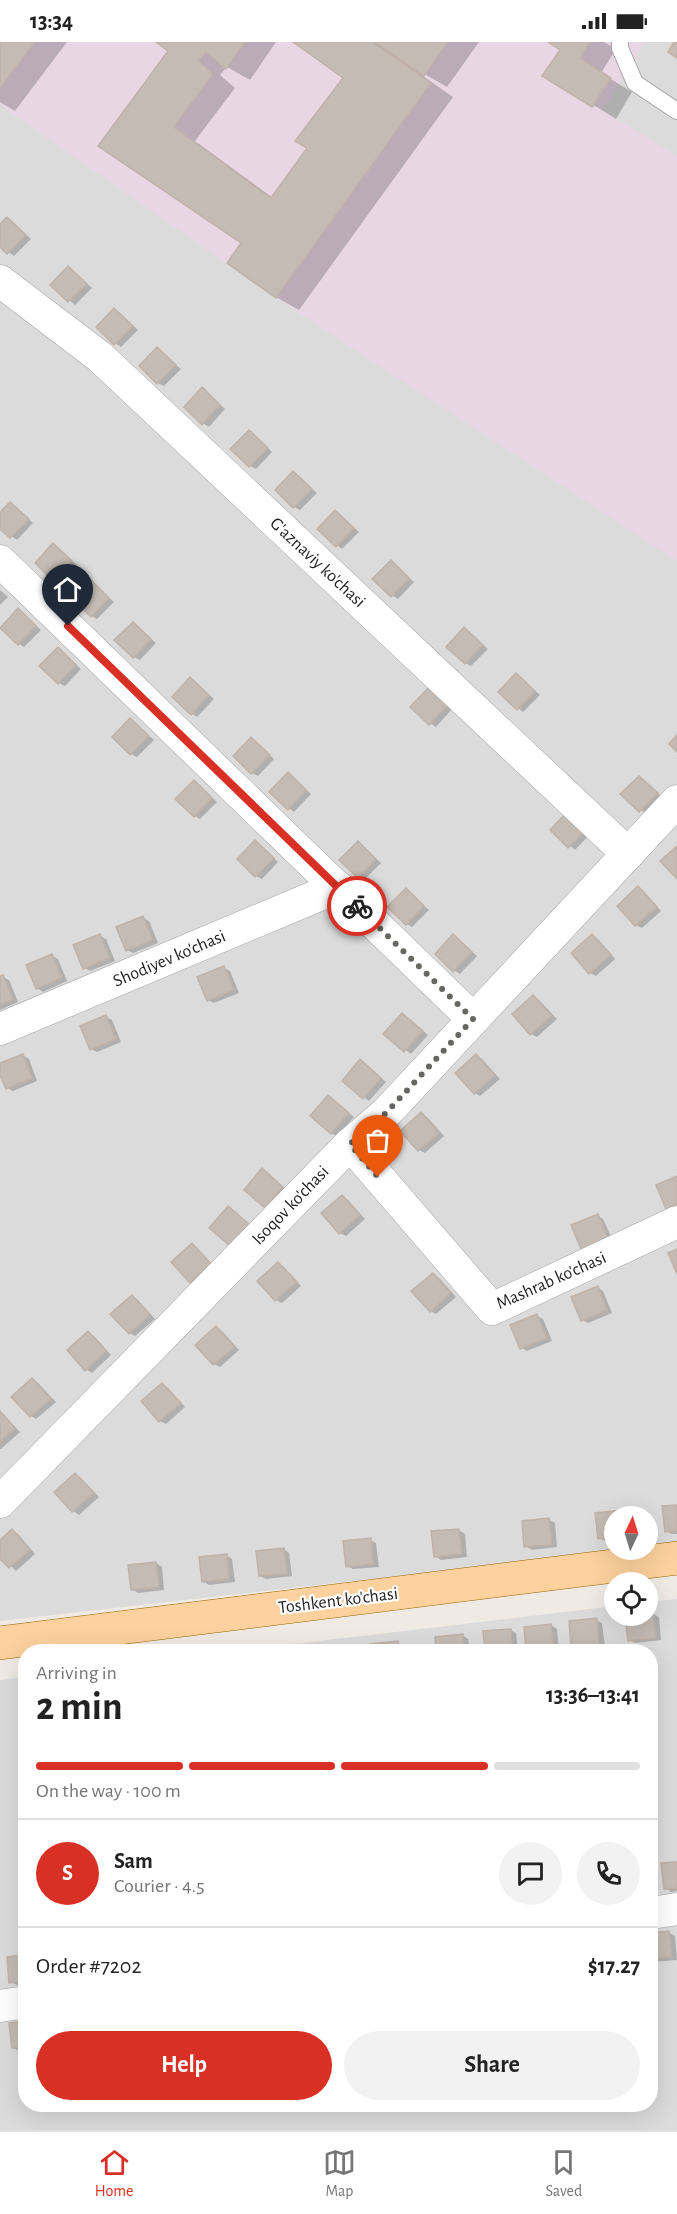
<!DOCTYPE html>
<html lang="en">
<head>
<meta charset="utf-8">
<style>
  body { margin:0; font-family:"Alegreya Sans",sans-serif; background:#f2f2f2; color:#222; height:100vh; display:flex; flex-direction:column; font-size:22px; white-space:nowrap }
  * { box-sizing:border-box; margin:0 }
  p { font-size:20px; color:#767676 }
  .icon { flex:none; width:33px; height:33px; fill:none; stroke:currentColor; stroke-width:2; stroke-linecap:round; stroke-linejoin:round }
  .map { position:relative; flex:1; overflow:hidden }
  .details { position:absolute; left:18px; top:1602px; width:640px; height:468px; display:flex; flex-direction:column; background:#fff; border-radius:24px; box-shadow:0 6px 24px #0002 }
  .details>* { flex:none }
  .needle { width:39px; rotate:4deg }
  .buttons { position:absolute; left:604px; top:1464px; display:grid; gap:12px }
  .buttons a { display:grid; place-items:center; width:54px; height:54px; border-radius:50%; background:#fff; box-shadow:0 6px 24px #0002; font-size:30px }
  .pin { position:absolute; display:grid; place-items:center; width:51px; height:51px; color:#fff; margin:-62px -26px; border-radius:50% 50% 50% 0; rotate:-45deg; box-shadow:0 0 6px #0007 }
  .pin .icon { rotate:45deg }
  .courier { position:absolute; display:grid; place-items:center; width:60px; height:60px; margin:-30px; border:4px solid #d93025; border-radius:50%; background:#fff; color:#222; box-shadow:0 2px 8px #0007 }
  .overview em { font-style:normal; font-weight:700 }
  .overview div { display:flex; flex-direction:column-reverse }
  .overview { display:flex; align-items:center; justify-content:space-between; height:102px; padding:0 18px }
  h1 { font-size:39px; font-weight:700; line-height:45px }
  .bar { display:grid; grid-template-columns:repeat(4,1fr); gap:9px 6px; align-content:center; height:72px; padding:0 18px }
  .bar i { height:8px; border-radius:4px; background:#e0e0e0 }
  .bar .on { background:#d93025 }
  .bar p { grid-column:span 4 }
  .line { display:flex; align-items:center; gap:15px; padding:0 18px; border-top:2px solid #e0e0e0 }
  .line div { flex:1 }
  .round { display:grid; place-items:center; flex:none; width:63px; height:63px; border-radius:32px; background:#f2f2f2 }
  .cta { display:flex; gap:12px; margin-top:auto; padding:12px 18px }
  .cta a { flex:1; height:69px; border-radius:36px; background:#d93025; color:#fff; font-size:24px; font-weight:700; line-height:69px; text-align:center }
  .cta a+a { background:#f2f2f2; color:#222 }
  .status { display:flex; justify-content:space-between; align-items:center; height:42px; padding:0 30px; background:#fff; direction:ltr }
  .status svg { height:16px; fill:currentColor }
  .menu { display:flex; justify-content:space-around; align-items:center; height:84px; border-top:2px solid #e0e0e0; background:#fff; font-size:16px; color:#767676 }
  .menu a { display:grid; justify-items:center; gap:3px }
  .menu .on { color:#d93025 }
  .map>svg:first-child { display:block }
  .residential { fill:#dcdbdb }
  .industrial { fill:#e8d6e5 }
  .shadow { fill:#0003 }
  .building { fill:#c4bbb4; stroke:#c1b2a7; stroke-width:1.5 }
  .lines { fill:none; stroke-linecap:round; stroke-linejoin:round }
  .service-casing { stroke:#a5a5a5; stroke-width:18 }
  .minor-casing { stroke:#a5a5a5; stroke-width:33 }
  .primary-casing { stroke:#986300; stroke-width:34 }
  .service { stroke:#fff; stroke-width:16 }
  .minor { stroke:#fff; stroke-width:32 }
  .primary { stroke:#fcd19d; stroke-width:33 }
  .done { stroke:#676663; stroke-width:6; stroke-dasharray:0 10.8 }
  .route { stroke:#d93025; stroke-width:8 }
  .labels { text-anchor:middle; stroke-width:4.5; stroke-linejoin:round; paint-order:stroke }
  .street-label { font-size:18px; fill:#1e1e1e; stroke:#fff }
</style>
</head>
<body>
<div class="status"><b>13:34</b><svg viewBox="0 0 49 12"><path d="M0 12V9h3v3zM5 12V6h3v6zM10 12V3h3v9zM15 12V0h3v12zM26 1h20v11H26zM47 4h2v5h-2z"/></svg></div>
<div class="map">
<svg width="677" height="2088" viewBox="0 0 677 2088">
  <rect width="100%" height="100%" fill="#efebe4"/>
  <g class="residential">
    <path d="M 0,0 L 677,0 L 677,1500 L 648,1504 L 648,1474 L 615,1474 L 615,1508 L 628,1508 L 0,1579 Z"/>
    <path d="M 677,1557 L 677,2088 L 0,2088 L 0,1638 L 25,1635 L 26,2062 L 651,2062 L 651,1610 L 236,1609 L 615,1564 L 615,1574 L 648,1574 L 648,1560 Z"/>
  </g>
  <path class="industrial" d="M 0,0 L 645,0 L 603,68 L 677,114 L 677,519 L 276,256 L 0,63 Z"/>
  <g class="shadow">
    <path d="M 0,0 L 67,0 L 15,69 L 0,60 Z"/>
    <path d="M 159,0 L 276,0 L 250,38 L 227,25 L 220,33 L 235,46 L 195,99 L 273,156 L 309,106 L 345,35 L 296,0 L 479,0 L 447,45 L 421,30 L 420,32 L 453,55 L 299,268 L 276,255 L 243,201 L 100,104 L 170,8 Z"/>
    <path d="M 551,0 L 604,0 L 616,7 L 601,31 L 632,50 L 616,77 L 545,33 L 563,8 Z"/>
    <path d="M 8,177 L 31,197 L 14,214 L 0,203 L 0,185 Z"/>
    <path d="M 69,226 L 92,246 L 75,263 L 52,243 Z"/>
    <path d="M 115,268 L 138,288 L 121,305 L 115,301 Z"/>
    <path d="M 157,307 L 181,327 L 164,344 L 158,341 Z"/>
    <path d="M 202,347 L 225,367 L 209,385 L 203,381 Z"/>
    <path d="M 255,394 L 272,410 L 256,427 L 250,424 Z"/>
    <path d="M 293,431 L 317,451 L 300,468 L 294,465 Z"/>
    <path d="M 10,461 L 33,481 L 17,498 L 0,485 L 0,472 Z"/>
    <path d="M 336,470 L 359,490 L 342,507 L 337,503 Z"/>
    <path d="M 54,503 L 77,523 L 60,541 L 54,537 Z"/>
    <path d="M 391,520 L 414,540 L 398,557 L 392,553 Z"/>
    <path d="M 91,540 L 114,560 L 97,577 L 92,574 Z"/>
    <path d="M 0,548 L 8,555 L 0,563 Z"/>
    <path d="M 18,568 L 41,588 L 24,605 L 19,602 Z"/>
    <path d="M 133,581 L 156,601 L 140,618 L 134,615 Z"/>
    <path d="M 465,587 L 488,607 L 471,624 L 465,621 Z"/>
    <path d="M 58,607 L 81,627 L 65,644 L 59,641 Z"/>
    <path d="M 517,633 L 540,653 L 523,670 L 518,666 Z"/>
    <path d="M 191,637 L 214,657 L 197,675 L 191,671 Z"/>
    <path d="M 429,647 L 452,667 L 436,685 L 430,681 Z"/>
    <path d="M 130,678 L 154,698 L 137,715 L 131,712 Z"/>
    <path d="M 251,697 L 274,717 L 258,734 L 252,731 Z"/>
    <path d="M 639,735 L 662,755 L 646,772 L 623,752 Z"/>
    <path d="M 294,736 L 311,752 L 294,770 L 289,766 Z"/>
    <path d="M 194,740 L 217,760 L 200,777 L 195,774 Z"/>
    <path d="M 552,788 L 591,791 L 575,808 Z"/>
    <path d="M 256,800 L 278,820 L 262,837 L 256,834 Z"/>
    <path d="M 358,801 L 381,821 L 364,838 L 359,835 Z"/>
    <path d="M 638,846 L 644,850 L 661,869 L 642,886 L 636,883 Z"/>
    <path d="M 406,848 L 429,868 L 412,885 L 407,882 Z"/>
    <path d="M 143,876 L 149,879 L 158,901 L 133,911 L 127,908 Z"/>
    <path d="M 100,894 L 106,897 L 115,919 L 90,929 L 85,926 Z"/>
    <path d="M 453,894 L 477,914 L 460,932 L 454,928 Z"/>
    <path d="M 593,894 L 598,897 L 615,917 L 596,934 L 590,931 Z"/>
    <path d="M 52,914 L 58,917 L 67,939 L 43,950 L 37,946 Z"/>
    <path d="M 224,926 L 230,929 L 239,951 L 214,961 L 208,958 Z"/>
    <path d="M 3,935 L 9,938 L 18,960 L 0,968 L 0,936 Z"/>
    <path d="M 534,955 L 539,958 L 557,977 L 537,995 L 531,992 Z"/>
    <path d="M 106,975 L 112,978 L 121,1000 L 97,1010 L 91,1007 Z"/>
    <path d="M 408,976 L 428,993 L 411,1012 L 385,992 Z"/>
    <path d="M 23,1013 L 29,1017 L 37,1039 L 13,1049 L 7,1046 L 0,1029 L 0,1023 Z"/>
    <path d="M 477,1014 L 482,1017 L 500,1037 L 480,1054 L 475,1051 Z"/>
    <path d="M 360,1019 L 386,1040 L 369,1059 L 364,1055 Z"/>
    <path d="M 334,1059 L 354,1075 L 337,1094 L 331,1091 Z"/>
    <path d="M 421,1072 L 427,1075 L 444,1094 L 425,1111 L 419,1108 Z"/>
    <path d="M 263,1128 L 288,1149 L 271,1168 L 266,1164 Z"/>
    <path d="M 342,1155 L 348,1158 L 365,1177 L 346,1194 L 340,1191 Z"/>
    <path d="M 597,1174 L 603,1177 L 613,1199 L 588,1209 L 582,1206 Z"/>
    <path d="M 193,1203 L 198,1207 L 216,1226 L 196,1243 L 191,1239 Z"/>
    <path d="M 278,1222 L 284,1225 L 301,1244 L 282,1261 L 276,1258 Z"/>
    <path d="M 433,1233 L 439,1236 L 456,1255 L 436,1272 L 431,1269 Z"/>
    <path d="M 598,1246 L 603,1249 L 612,1271 L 588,1281 L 582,1278 Z"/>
    <path d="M 132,1254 L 138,1258 L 155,1277 L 135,1294 L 130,1291 Z"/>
    <path d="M 537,1274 L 543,1277 L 552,1299 L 527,1309 L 522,1306 Z"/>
    <path d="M 216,1286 L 222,1289 L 239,1308 L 220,1325 L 214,1322 L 197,1303 Z"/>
    <path d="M 89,1291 L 94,1294 L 111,1313 L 92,1331 L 86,1327 Z"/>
    <path d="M 33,1338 L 38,1341 L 56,1360 L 36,1377 L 31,1374 Z"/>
    <path d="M 162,1342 L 168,1346 L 185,1365 L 166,1382 L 160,1379 Z"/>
    <path d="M 0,1369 L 20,1390 L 1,1407 L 0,1407 Z"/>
    <path d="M 76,1433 L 81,1436 L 99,1455 L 79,1473 L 73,1469 L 56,1450 Z"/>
    <path d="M 677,1464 L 677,1492 L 672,1492 L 666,1489 Z"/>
    <path d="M 623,1470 L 629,1474 L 615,1474 L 615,1498 L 605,1499 L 599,1496 L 597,1473 Z"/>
    <path d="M 549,1478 L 555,1481 L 557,1505 L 532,1508 L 526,1504 Z"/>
    <path d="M 459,1488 L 465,1492 L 467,1515 L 441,1518 L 435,1514 Z"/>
    <path d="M 12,1489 L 18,1492 L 35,1512 L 16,1529 L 0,1514 L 0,1500 Z"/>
    <path d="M 370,1498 L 376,1501 L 379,1525 L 353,1527 L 347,1524 Z"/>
    <path d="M 284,1507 L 289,1511 L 292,1534 L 266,1537 L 260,1534 Z"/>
    <path d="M 226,1513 L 232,1517 L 235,1540 L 209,1543 L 203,1539 Z"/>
    <path d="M 156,1521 L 162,1525 L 164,1548 L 138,1551 L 132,1547 Z"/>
    <path d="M 648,1572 L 653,1572 L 659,1575 L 661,1598 L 635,1601 L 629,1598 L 627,1574 Z"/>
    <path d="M 596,1578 L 602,1581 L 605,1605 L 579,1608 L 573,1604 Z"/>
    <path d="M 551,1583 L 557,1587 L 559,1610 L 528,1610 Z"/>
    <path d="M 510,1588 L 516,1591 L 518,1610 L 486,1610 Z"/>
    <path d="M 462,1593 L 468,1597 L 470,1610 L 438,1610 Z"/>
    <path d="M 398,1601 L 404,1604 L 404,1610 L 373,1610 Z"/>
    <path d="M 677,1821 L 677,1849 L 671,1850 L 666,1846 Z"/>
    <path d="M 669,1891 L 675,1894 L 677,1918 L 651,1920 L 651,1893 Z"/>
    <path d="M 26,1915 L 26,1942 L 17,1943 L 11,1940 Z"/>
    <path d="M 26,1981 L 26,2008 L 19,2009 L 13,2006 Z"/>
  </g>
  <g class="building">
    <path d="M 0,0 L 35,0 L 0,46 Z"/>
    <path d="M 156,0 L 245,0 L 226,27 L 206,10 L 199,19 L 213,32 L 174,85 L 271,156 L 307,106 L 295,99 L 343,36 L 293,0 L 372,0 L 431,41 L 276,256 L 227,221 L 241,201 L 98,104 L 168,9 Z"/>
    <path d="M 375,0 L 448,0 L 424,34 Z"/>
    <path d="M 548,0 L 590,0 L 580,16 L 611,36 L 592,65 L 542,34 L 560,8 Z"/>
    <path d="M 674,0 L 677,0 L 677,16 L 668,10 Z"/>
    <path d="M 7,175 L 26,193 L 7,212 L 0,205 L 0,182 Z"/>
    <path d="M 68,224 L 87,242 L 68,260 L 50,243 Z"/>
    <path d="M 114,266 L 133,284 L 114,303 L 96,285 Z"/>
    <path d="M 157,305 L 176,323 L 157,342 L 139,324 Z"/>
    <path d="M 202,345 L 220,363 L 202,383 L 184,365 Z"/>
    <path d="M 249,388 L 268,406 L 249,425 L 230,407 Z"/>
    <path d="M 293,429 L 312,447 L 293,466 L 275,448 Z"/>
    <path d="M 10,460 L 29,477 L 10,496 L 0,487 L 0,470 Z"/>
    <path d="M 335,468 L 354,486 L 336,505 L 317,487 Z"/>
    <path d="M 53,501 L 72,519 L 53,539 L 35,521 Z"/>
    <path d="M 391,518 L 409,536 L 391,555 L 372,537 Z"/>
    <path d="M 91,538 L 109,556 L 91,575 L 72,557 Z"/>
    <path d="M 18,566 L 36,584 L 18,603 L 0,586 Z"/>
    <path d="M 133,580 L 151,597 L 133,616 L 114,598 Z"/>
    <path d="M 464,585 L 483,603 L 465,622 L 446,605 Z"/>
    <path d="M 58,605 L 76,623 L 58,642 L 39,624 Z"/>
    <path d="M 516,631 L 535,649 L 517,668 L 498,650 Z"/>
    <path d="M 190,635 L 209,653 L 191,673 L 172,655 Z"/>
    <path d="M 429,645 L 448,663 L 429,683 L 410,665 Z"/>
    <path d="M 130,676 L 149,694 L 130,713 L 112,695 Z"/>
    <path d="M 677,693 L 677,710 L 669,702 Z"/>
    <path d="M 251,695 L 270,713 L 251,732 L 233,714 Z"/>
    <path d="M 288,730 L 306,748 L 288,768 L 269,750 Z"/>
    <path d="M 639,734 L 658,751 L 639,770 L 620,752 Z"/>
    <path d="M 194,738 L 212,756 L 194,775 L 175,757 Z"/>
    <path d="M 568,769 L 587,787 L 568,806 L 550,788 Z"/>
    <path d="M 255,798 L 274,816 L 255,835 L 237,817 Z"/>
    <path d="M 358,799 L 376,817 L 358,836 L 339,818 Z"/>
    <path d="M 677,804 L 677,837 L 660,819 Z"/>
    <path d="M 638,844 L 657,865 L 635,884 L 617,864 Z"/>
    <path d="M 406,846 L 424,864 L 406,883 L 387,865 Z"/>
    <path d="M 143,874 L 153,898 L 126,909 L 116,885 Z"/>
    <path d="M 100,892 L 110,916 L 83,927 L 73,903 Z"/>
    <path d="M 453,892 L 472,910 L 453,930 L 435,912 Z"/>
    <path d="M 592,892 L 611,913 L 589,932 L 571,911 Z"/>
    <path d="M 52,912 L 62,936 L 36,947 L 26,923 Z"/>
    <path d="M 224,924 L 234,948 L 207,959 L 197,935 Z"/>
    <path d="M 3,933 L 13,957 L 0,963 L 0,934 Z"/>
    <path d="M 533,953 L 552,974 L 530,993 L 512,972 Z"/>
    <path d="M 402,971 L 423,989 L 404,1010 L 383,992 Z"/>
    <path d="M 106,973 L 116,997 L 90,1008 L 80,984 Z"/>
    <path d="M 23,1012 L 32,1036 L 6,1047 L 0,1033 L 0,1021 Z"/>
    <path d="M 476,1012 L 495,1033 L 474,1052 L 455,1031 Z"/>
    <path d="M 360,1017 L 381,1036 L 363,1057 L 342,1039 Z"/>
    <path d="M 328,1053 L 349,1071 L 331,1092 L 310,1074 Z"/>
    <path d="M 421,1070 L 439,1091 L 418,1109 L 400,1089 Z"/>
    <path d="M 262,1126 L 283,1145 L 265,1166 L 244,1148 Z"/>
    <path d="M 677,1134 L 677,1162 L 666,1167 L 656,1143 Z"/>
    <path d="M 342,1153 L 360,1173 L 339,1192 L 321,1171 Z"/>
    <path d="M 228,1164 L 249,1182 L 230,1204 L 209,1186 Z"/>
    <path d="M 598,1172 L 608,1196 L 581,1207 L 571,1183 Z"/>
    <path d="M 192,1201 L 211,1222 L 190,1241 L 171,1220 Z"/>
    <path d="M 677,1207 L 677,1232 L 668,1211 Z"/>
    <path d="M 278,1220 L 297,1240 L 275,1259 L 257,1239 Z"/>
    <path d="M 433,1231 L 451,1251 L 430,1270 L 411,1249 Z"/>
    <path d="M 598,1244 L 607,1268 L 581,1279 L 571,1255 Z"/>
    <path d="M 132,1253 L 150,1273 L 129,1292 L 110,1272 Z"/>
    <path d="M 537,1272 L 547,1296 L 520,1307 L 510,1283 Z"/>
    <path d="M 216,1284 L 235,1305 L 213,1323 L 195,1303 Z"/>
    <path d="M 88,1289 L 106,1309 L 85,1329 L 67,1308 Z"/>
    <path d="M 32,1336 L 51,1357 L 30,1375 L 11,1355 Z"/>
    <path d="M 162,1341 L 181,1361 L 159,1380 L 141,1359 Z"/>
    <path d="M 0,1369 L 15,1386 L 0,1400 Z"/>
    <path d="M 75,1431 L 94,1451 L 72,1470 L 54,1450 Z"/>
    <path d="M 677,1463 L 677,1489 L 665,1490 L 662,1464 Z"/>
    <path d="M 623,1468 L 624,1474 L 615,1474 L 615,1495 L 598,1497 L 595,1471 Z"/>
    <path d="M 549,1476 L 552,1503 L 524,1505 L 522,1479 Z"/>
    <path d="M 12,1487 L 30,1508 L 9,1526 L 0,1517 L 0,1498 Z"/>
    <path d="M 459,1487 L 462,1512 L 434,1515 L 431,1489 Z"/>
    <path d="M 371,1496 L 373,1522 L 346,1525 L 343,1499 Z"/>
    <path d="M 284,1506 L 287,1532 L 259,1534 L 256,1509 Z"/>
    <path d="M 227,1512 L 229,1537 L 202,1540 L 199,1515 Z"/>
    <path d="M 156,1520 L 159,1545 L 131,1548 L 128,1523 Z"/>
    <path d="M 653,1570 L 656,1596 L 628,1599 L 625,1574 L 648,1574 L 648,1571 Z"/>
    <path d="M 597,1576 L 599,1603 L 571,1605 L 569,1579 Z"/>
    <path d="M 551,1582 L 554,1608 L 526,1610 L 524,1585 Z"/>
    <path d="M 511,1587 L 513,1610 L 485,1610 L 483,1589 Z"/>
    <path d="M 463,1592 L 465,1610 L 436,1610 L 435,1595 Z"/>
    <path d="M 398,1599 L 399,1610 L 371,1610 L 370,1602 Z"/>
    <path d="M 339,1606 L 340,1610 L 312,1610 L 312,1608 Z"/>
    <path d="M 677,1820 L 677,1846 L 664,1847 L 661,1821 Z"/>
    <path d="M 669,1889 L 672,1915 L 651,1917 L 651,1891 Z"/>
    <path d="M 26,1913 L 26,1939 L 9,1941 L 7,1915 Z"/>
    <path d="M 26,1979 L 26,2005 L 12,2006 L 9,1981 Z"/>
  </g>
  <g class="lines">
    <g class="service-casing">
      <path id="service" d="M 620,0 L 620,6 L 635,41 L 677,69"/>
    </g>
    <g class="minor-casing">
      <g id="minor">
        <path d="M 0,239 L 100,315 L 628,812"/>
        <path d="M 0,519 L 473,977"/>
        <path d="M 0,987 L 338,845"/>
        <path d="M 350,1102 L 492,1267 L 677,1180"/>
        <path d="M 0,1460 L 350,1102 L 387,1070 L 677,759"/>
        <path d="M 651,1871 L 677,1867"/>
        <path d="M 0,1964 L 26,1960"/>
      </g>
    </g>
    <g class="primary-casing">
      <path id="primary" d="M 0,1601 L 677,1516"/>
    </g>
    <use href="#service" class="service"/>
    <use href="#minor" class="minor"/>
    <use href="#primary" class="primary"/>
  </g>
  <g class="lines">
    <path class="done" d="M 357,864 L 473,977 L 387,1070 L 350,1102 L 378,1135"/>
    <path class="route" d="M 68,584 L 357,864"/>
  </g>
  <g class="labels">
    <g class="street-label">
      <text transform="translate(318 520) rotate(43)" y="6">G'aznaviy ko'chasi</text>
      <text transform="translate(169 916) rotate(-23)" y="6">Shodiyev ko'chasi</text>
      <text transform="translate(290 1163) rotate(-46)" y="6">Isoqov ko'chasi</text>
      <text transform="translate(551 1238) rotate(-24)" y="6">Mashrab ko'chasi</text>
      <text transform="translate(338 1558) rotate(-7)" y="6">Toshkent ko'chasi</text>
    </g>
  </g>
</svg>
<div class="buttons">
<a><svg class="needle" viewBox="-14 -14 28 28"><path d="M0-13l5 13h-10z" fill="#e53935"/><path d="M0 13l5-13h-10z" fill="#767676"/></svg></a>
<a><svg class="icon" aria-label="locate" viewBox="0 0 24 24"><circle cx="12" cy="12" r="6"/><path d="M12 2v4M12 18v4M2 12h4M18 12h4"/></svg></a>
</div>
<div class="pin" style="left:378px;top:1135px;background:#ea580c"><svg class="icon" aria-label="bag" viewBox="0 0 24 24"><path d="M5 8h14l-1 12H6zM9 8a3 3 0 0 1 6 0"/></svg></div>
<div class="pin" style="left:68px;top:584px;background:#1f2937"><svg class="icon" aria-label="home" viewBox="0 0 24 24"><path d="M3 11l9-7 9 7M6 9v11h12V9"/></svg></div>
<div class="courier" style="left:357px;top:864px"><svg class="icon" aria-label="bike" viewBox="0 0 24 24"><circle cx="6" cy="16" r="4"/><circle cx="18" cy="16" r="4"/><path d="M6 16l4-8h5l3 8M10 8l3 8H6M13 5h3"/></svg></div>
<section class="details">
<div class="overview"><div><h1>2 min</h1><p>Arriving in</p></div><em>13:36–13:41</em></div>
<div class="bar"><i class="on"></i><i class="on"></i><i class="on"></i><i></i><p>On the way · 100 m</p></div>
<div class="line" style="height:108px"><b class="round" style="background:#d93025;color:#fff">S</b><div><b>Sam</b><p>Courier · 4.5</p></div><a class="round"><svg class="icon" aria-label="chat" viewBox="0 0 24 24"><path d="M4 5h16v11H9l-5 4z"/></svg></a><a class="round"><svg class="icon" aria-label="phone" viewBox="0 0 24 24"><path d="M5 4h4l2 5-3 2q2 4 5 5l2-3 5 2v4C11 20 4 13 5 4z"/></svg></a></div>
<div class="line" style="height:78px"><div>Order #7202</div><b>$17.27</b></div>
<div class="cta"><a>Help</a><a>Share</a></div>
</section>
</div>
<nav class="menu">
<a class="on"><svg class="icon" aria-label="home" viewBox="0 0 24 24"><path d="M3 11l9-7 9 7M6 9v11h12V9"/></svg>Home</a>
<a><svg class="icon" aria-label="map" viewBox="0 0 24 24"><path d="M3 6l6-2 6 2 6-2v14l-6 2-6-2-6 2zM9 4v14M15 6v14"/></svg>Map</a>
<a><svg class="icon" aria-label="saved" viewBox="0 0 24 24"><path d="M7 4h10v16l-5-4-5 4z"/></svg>Saved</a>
</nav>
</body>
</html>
